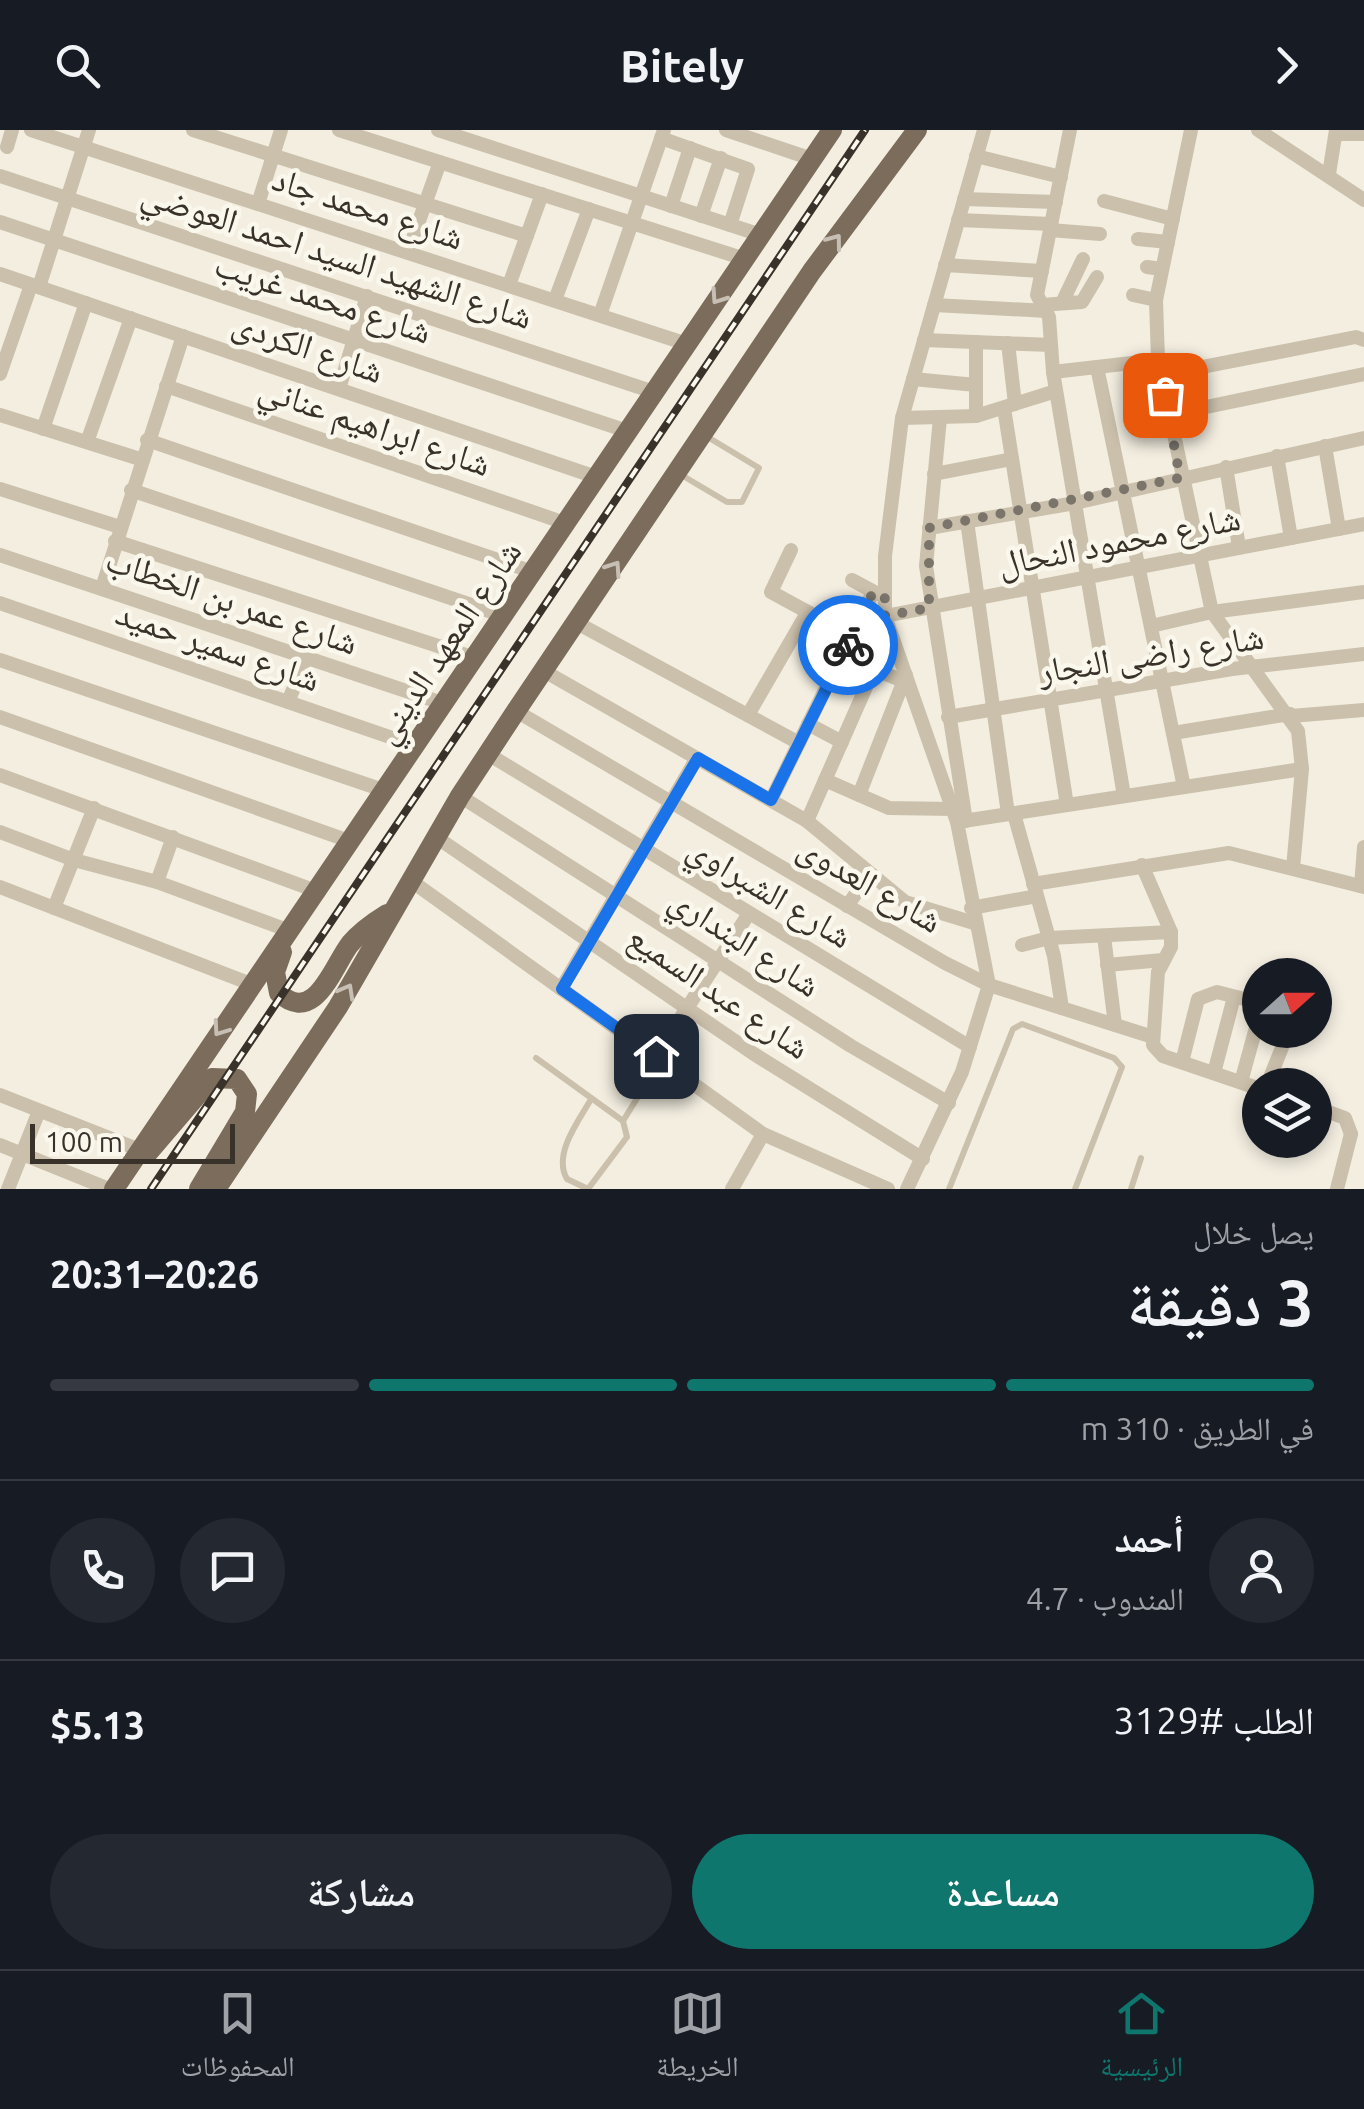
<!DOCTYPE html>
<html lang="ar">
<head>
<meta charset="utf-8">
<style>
  body { margin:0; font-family:Ubuntu,"Noto Naskh Arabic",sans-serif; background:#242831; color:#f1f3f6; direction:rtl; height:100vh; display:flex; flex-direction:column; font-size:38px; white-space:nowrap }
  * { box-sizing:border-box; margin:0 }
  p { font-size:32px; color:#9ea1a6 }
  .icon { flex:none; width:55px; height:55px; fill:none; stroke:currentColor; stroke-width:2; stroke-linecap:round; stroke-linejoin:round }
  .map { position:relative; height:1059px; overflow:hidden; direction:ltr }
  .side { display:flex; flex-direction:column; background:#171b24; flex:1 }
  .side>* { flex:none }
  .needle { width:65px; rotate:69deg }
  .fabs { position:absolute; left:1242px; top:828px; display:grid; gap:20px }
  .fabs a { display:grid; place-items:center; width:90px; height:90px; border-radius:50%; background:#171b24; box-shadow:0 5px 15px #0003; font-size:50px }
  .scale { position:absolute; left:30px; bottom:25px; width:205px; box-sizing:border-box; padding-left:10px; border:5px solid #39322a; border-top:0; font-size:28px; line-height:35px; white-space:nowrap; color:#39322a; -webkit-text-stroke:8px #faf7ed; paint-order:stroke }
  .pin { position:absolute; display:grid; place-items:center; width:85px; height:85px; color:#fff; margin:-42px; border-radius:20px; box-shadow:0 5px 15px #0006 }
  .courier { position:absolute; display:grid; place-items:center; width:100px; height:100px; margin:-50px; border:8px solid #1a73e8; border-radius:50%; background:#fff; color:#222; box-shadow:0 2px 12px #0007 }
  .overview em { font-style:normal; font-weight:600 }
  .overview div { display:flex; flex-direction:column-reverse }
  .overview { display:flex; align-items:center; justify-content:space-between; height:170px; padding:0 50px }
  h1 { font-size:65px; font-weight:600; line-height:75px }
  .bar { display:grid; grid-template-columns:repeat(4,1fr); gap:15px 10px; align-content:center; height:120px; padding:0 50px }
  .bar i { height:12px; border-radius:8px; background:#363941 }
  .bar .active { background:#0f766e }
  .bar p { grid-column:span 4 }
  .line { display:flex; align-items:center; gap:25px; padding:0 50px; border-top:2px solid #363941 }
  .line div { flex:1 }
  .round { display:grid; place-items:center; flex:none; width:105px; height:105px; border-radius:52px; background:#242831 }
  .cta { display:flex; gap:20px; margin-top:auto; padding:20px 50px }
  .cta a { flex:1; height:115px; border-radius:60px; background:#0f766e; color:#fff; font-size:40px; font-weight:600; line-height:115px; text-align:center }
  .cta a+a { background:#242831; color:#f1f3f6 }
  header { display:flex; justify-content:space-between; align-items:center; height:130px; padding:0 50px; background:#171b24; font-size:45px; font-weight:600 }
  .tab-bar { display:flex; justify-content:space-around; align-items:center; height:140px; border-top:2px solid #363941; background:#171b24; font-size:28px; color:#9ea1a6 }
  .tab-bar a { display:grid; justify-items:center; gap:5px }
  .tab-bar .active { color:#0f766e }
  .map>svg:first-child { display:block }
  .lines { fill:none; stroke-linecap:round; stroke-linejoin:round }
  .lane { stroke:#cbc0ac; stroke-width:6 }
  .street { stroke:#cbc0ac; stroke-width:14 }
  .primary { stroke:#7b6c5c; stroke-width:20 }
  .rail-casing { stroke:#39322a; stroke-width:8 }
  .rail { stroke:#faf7ed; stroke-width:4; stroke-dasharray:11; stroke-linecap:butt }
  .oneway { stroke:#c7bfb3 }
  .done { stroke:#7a746a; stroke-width:10; stroke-dasharray:0 18 }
  .route { stroke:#1a73e8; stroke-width:12 }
  .labels { text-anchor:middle; stroke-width:9; stroke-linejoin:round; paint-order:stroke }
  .street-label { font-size:35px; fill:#39322a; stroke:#faf7ed }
</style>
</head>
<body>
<header><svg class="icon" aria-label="forward" viewBox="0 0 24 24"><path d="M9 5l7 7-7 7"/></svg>Bitely<svg class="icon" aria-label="search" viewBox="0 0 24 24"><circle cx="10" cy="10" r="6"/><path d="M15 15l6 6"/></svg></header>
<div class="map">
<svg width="1364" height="1059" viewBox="0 0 1364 1059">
  <rect width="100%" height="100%" fill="#f3eee0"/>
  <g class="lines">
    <g class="lane">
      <path d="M 678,343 L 727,372 L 742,372 L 759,338 L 706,306"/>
      <path d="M 536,928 L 623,991"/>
      <path d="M 590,971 C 577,993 553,1025 567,1049 L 588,1059 L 627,1007 L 623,991 L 649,949"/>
      <path d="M 949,1059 L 1013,899 L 1022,894 L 1114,928 L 1122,937 L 1075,1059"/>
      <path d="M 1131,1059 L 1141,1028"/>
    </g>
    <g class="street">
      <path d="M 31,0 L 687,214"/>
      <path d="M 193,0 L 527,106"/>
      <path d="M 339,0 L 745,129"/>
      <path d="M 438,0 L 761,105"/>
      <path d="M 726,0 L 812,29"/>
      <path d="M 1070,0 L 1037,165 L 1049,187 L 1053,242 L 1124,666"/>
      <path d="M 1191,0 L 1156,170 L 1158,230 L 1212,482 L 1298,601 L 1302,639 L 1293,738"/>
      <path d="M 1258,0 L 1364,70"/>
      <path d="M 1336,4 L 1364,4"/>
      <path d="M 661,8 L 748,39 L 730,95"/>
      <path d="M 7,17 L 12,0"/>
      <path d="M 976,26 L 1061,47"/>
      <path d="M 1329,44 L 1336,0"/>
      <path d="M 0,46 L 654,262"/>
      <path d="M 964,69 L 1056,72"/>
      <path d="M 1104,71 L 1173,89"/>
      <path d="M 258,74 L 281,0"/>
      <path d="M 671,76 L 690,18"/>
      <path d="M 701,86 L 721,28"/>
      <path d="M 958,90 L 1051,94"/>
      <path d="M 0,92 L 627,301"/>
      <path d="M 1050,100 L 1100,104"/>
      <path d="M 1138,109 L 1168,112"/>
      <path d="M 408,122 L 440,32"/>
      <path d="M 945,135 L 1042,141"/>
      <path d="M 1147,137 L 1162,139"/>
      <path d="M 0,144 L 596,347"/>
      <path d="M 509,155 L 542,64"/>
      <path d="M 39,157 L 89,0"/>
      <path d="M 1133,165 L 1156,170"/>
      <path d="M 555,170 L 589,79"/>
      <path d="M 1062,173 L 1083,129"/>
      <path d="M 934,175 L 1047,181"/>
      <path d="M 1042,175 L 1082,172 L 1097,147"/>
      <path d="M 600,185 L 664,0"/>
      <path d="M 924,210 L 1051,215"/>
      <path d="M 1008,213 L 1015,274"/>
      <path d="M 1097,237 L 1184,657"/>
      <path d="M 1053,242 L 1158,230"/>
      <path d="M 0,244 L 31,155"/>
      <path d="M 1161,245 L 1356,207 L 1364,210"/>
      <path d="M 913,249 L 976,255"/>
      <path d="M 166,256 L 565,393"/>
      <path d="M 339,259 L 367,166"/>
      <path d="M 1004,278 L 1067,675"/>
      <path d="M 0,285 L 140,329"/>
      <path d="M 1168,285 L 1364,244"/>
      <path d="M 976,286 L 976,212"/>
      <path d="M 902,288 L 976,286 L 1056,261"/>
      <path d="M 940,288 L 926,436 L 966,691"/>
      <path d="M 43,299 L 86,173"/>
      <path d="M 147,310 L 533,442"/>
      <path d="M 87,312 L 131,188"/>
      <path d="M 1325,316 L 1339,399"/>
      <path d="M 1277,326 L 1291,408"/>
      <path d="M 1226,337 L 1239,417"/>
      <path d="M 934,344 L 1012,329"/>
      <path d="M 0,359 L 120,397"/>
      <path d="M 131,360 L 504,486"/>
      <path d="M 967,391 L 1008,684"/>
      <path d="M 929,398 L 1075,373 L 1364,308"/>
      <path d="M 115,411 L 475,528"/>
      <path d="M 791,420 L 771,462 L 852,506"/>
      <path d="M 0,425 L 445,574"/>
      <path d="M 852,450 L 878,464"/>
      <path d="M 102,458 L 183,206"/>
      <path d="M 0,473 L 416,616"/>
      <path d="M 885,486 L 1364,394"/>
      <path d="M 577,493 L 799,613"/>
      <path d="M 1151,496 L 1212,482 L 1364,462"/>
      <path d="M 842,526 L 903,551"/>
      <path d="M 0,530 L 386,661"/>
      <path d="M 544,541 L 807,691 L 905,772 L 974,793"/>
      <path d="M 288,572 L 306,528"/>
      <path d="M 516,581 L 945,833 L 989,855 L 1153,907"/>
      <path d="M 748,585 L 807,483"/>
      <path d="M 1291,586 L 1364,580"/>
      <path d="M 0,587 L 352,712"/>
      <path d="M 948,587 L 1232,539 L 1364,524"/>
      <path d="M 808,594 L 842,612"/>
      <path d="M 1173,603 L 1290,584"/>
      <path d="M 488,624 L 970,917"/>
      <path d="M 0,645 L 319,762"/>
      <path d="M 825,650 L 889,678 L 953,679"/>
      <path d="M 859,665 L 906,545"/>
      <path d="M 460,666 L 851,916 L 949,973"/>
      <path d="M 771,670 L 873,462"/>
      <path d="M 1014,684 L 1054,826 L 1062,878"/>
      <path d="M 807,691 L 874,539"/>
      <path d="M 957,692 L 1302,639"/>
      <path d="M 0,702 L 74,730 L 157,752 L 290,801"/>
      <path d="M 436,707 L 754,924 L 923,1029"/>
      <path d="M 1142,735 L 1171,802 L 1171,817 L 1158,842 L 1153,915 L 1163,926 L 1260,959"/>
      <path d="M 410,750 L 763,1004 L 888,1059"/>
      <path d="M 157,752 L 173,707"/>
      <path d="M 1033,754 L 1229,723 L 1364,757"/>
      <path d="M 1361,756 L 1364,717"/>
      <path d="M 0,757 L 251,854"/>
      <path d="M 847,776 L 870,744"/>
      <path d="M 54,778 L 94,678"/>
      <path d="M 971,778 L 1037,766"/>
      <path d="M 1104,806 L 1115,895"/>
      <path d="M 1022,815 L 1049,808 L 1171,802"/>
      <path d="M 1107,835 L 1163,830"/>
      <path d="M 561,859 L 697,628"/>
      <path d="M 655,927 L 748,785"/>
      <path d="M 1182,932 L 1198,869 L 1217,862 L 1260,873"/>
      <path d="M 1214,943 L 1234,867"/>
      <path d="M 1241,952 L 1260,883"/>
      <path d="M 1267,955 L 1289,900"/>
      <path d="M 0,965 L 140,1020"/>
      <path d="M 1315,977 L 1345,988 L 1351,1004"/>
      <path d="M 0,1015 L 109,1059"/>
      <path d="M 8,1059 L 39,981"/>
      <path d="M 732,1059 L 763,1004"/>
      <path d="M 907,1059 L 962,942 L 989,855 L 957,692 L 885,486 L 885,426 L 902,288 L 984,0"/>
      <path d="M 1337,1059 L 1351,1004"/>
    </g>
    <g class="primary">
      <path d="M 282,822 L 275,842 L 279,863 C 315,896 333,836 350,814 C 360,802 374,792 387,784"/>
      <path d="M 147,1024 L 212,948 L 237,949 L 247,964 L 245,982 L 199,1059"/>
      <path d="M 114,1059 L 832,0"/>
      <path d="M 216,1059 L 338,877 L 460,666 L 516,581 L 812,141 L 917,0"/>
    </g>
    <g class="rail-casing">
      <path id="rail" d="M 151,1059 L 865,0"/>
    </g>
    <use href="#rail" class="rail"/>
  </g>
  <defs><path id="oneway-chevron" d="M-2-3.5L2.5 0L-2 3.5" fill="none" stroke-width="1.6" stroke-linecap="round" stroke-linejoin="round" transform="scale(2.5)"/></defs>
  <g class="oneway">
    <use href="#oneway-chevron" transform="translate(835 111) rotate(-53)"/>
    <use href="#oneway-chevron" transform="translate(718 167) rotate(124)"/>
    <use href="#oneway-chevron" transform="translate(614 438) rotate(-56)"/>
    <use href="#oneway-chevron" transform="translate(347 861) rotate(-61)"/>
    <use href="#oneway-chevron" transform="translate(220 899) rotate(125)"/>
  </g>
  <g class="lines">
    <path class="done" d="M 848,515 L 873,462 L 886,469 L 885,486 L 929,478 L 929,398 L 1180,348 L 1165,265"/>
    <path class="route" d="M 656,926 L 562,859 L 698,628 L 771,670 L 848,515"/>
  </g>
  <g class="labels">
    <g class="street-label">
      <text transform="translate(368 78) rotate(18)" y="12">شارع محمد جاد</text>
      <text transform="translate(337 125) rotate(18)" y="12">شارع الشهيد السيد احمد العوضي</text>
      <text transform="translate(323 168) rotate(18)" y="12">شارع محمد غريب</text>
      <text transform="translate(308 217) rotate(19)" y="12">شارع الكردى</text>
      <text transform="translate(375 296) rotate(19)" y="12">شارع ابراهيم عناني</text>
      <text transform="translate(1119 411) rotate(-11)" y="12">شارع محمود النحال</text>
      <text transform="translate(232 471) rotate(19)" y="12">شارع عمر بن الخطاب</text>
      <text transform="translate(447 512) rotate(-56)" y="12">شارع المعهد الديني</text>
      <text transform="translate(218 516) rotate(19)" y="12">شارع سمير حميد</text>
      <text transform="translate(1151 524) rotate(-9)" y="12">شارع راضى النجار</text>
      <text transform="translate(870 754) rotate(30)" y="12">شارع العدوى</text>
      <text transform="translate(770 762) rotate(31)" y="12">شارع الشبراوي</text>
      <text transform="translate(745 812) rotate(33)" y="12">شارع البنداري</text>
      <text transform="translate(719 862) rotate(34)" y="12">شارع عبد السميع</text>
    </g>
  </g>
</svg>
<div class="fabs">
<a><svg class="needle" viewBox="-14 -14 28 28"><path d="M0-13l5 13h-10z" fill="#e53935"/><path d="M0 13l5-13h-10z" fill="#9ea1a6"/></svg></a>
<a><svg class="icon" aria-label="layers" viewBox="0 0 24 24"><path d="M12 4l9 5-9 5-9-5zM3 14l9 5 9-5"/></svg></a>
</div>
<div class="scale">100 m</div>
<div class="pin" style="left:1165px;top:265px;background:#ea580c"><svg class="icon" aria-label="bag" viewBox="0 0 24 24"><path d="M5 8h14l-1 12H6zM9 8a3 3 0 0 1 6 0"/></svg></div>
<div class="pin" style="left:656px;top:926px;background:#1f2937"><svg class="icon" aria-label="home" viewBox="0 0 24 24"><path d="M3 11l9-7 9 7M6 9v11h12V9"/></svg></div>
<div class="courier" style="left:848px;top:515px"><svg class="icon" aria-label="bike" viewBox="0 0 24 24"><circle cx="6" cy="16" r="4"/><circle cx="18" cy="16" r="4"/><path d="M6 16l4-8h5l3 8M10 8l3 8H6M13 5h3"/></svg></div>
</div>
<section class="side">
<div class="overview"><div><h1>3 دقيقة</h1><p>يصل خلال</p></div><em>20:26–20:31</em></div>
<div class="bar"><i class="active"></i><i class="active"></i><i class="active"></i><i></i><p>في الطريق · 310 m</p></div>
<div class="line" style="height:180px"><a class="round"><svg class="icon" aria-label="person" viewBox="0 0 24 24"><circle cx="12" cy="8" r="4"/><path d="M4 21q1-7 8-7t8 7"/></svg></a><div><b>أحمد</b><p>المندوب · 4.7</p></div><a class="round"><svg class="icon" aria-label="chat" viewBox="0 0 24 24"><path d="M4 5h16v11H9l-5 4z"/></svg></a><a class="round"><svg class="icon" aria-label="phone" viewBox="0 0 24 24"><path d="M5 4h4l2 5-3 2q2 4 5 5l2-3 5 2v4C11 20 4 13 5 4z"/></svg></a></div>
<div class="line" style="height:130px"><div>الطلب #3129</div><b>$5.13</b></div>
<div class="cta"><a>مساعدة</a><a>مشاركة</a></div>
</section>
<nav class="tab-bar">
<a class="active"><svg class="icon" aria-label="home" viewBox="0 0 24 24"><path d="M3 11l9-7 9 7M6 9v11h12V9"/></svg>الرئيسية</a>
<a><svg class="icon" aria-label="map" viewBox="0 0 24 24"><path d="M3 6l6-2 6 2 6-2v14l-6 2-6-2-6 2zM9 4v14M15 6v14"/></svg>الخريطة</a>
<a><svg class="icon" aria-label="saved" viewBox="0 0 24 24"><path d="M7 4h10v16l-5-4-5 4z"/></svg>المحفوظات</a>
</nav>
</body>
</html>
